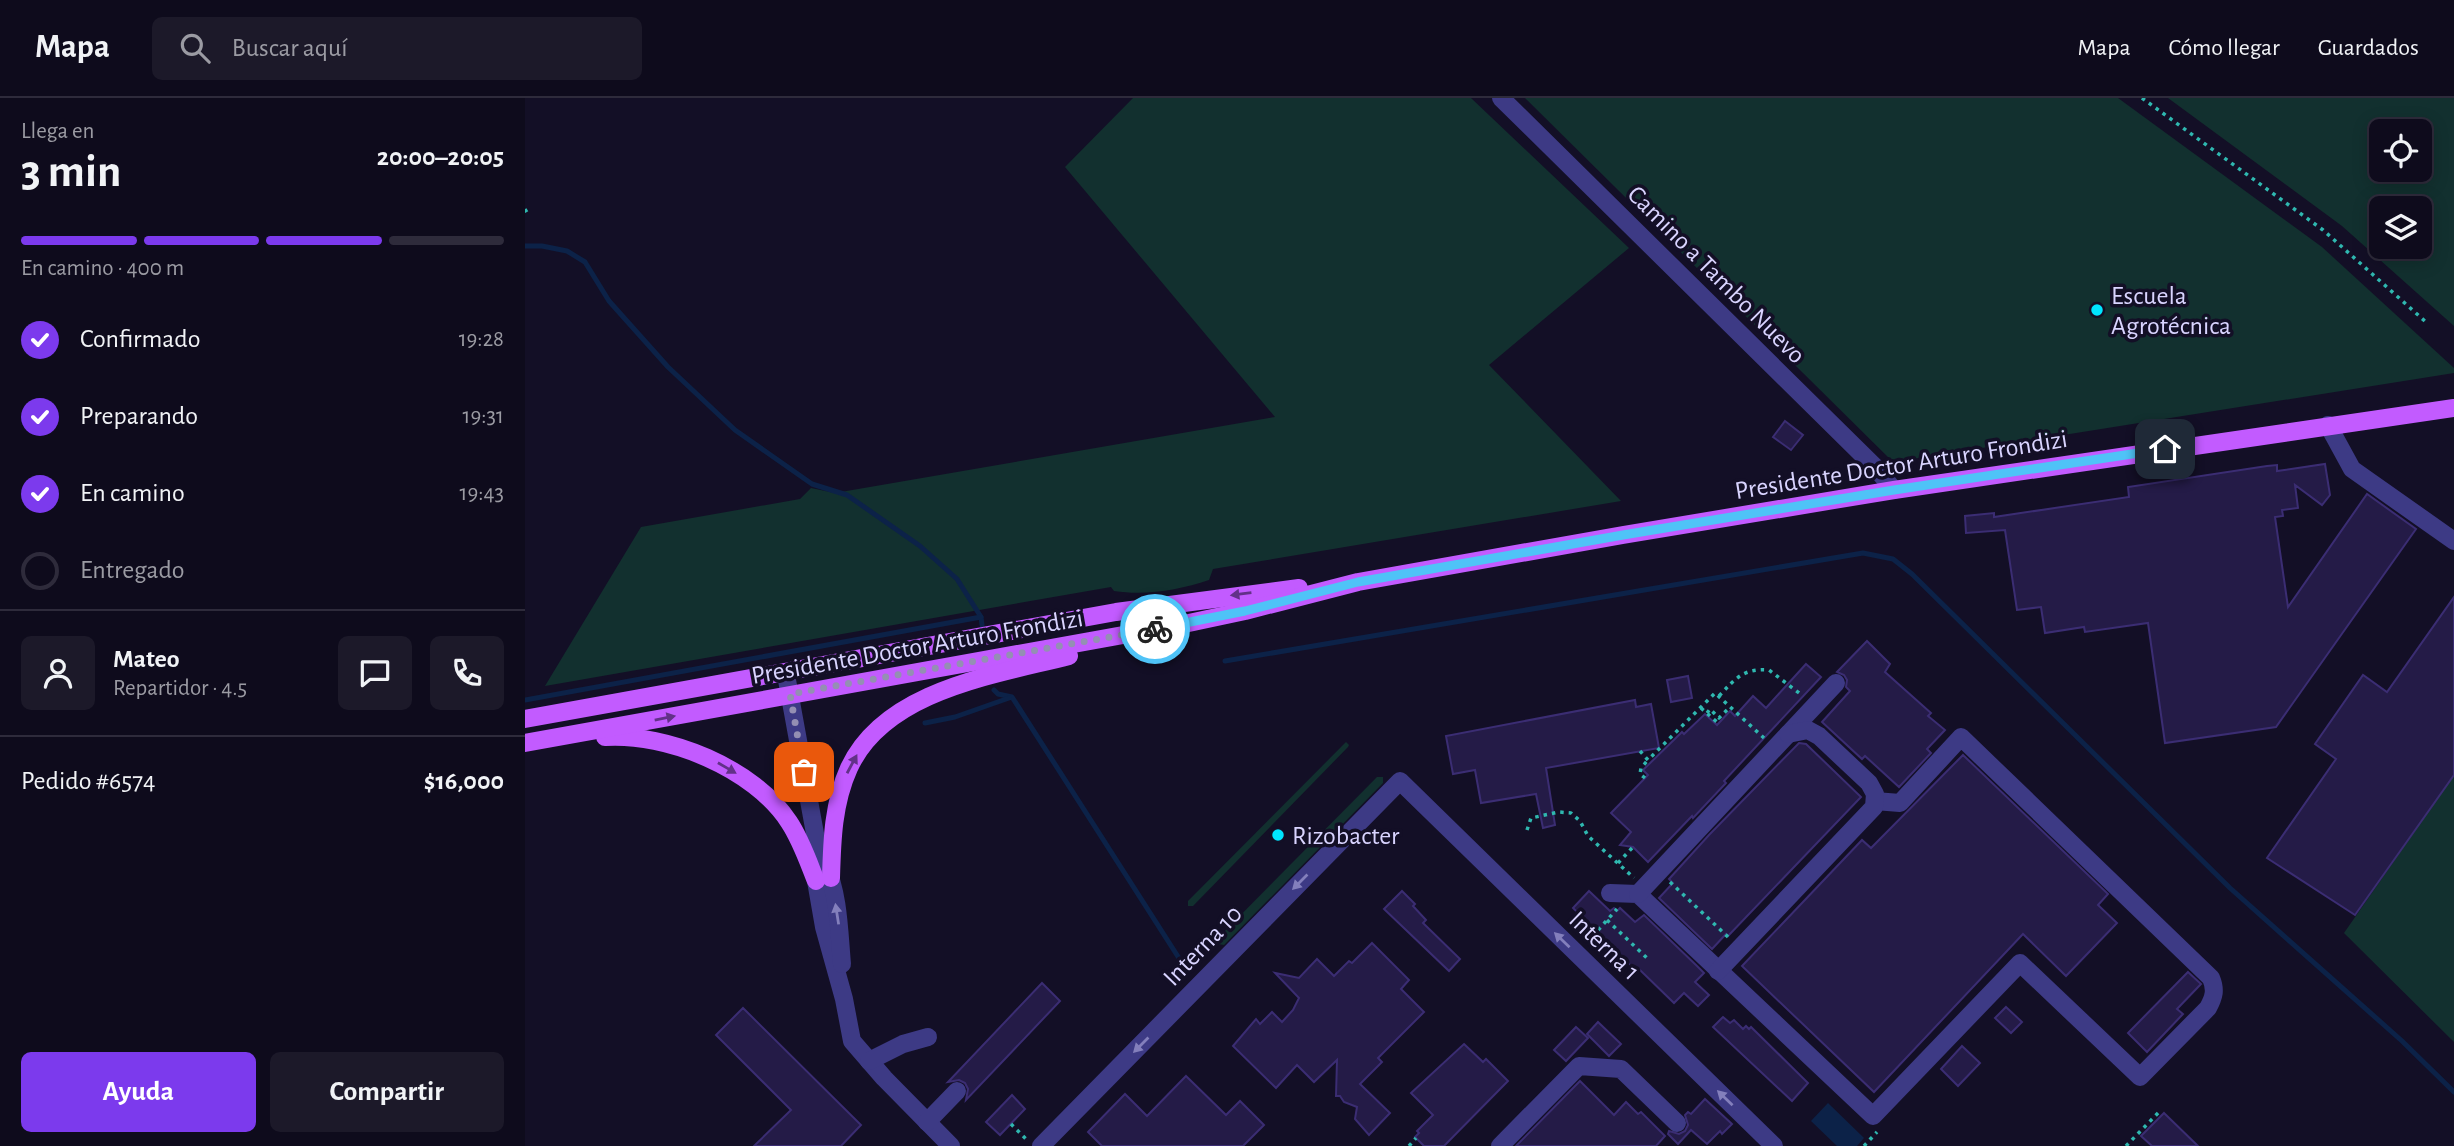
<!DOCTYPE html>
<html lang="es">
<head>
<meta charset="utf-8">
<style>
  body { margin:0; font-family:"Alegreya Sans",sans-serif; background:#1c1929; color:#f1f3f6; height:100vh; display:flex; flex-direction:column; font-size:26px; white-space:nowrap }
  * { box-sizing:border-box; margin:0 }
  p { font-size:23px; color:#9b9ba3 }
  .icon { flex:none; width:38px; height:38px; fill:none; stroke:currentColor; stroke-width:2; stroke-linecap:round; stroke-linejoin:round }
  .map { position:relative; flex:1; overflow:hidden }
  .side { display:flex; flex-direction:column; background:#0e0b1c; width:525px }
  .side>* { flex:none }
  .fabs { position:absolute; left:1844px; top:21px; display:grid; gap:14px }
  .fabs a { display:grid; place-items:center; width:63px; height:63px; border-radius:10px; background:#0e0b1c; box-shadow:0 4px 18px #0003,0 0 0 2px #2e2b3b; font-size:35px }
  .pin { position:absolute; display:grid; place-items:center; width:60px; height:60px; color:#fff; margin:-30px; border-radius:14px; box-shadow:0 4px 10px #0006 }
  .courier { position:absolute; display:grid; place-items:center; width:70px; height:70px; margin:-35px; border:5px solid #4fc3f7; border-radius:50%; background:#fff; color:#222; box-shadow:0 2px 9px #0007 }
  .head em { font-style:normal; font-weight:700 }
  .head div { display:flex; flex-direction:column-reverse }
  .head { display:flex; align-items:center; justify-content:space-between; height:119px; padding:0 21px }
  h1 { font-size:46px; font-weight:700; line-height:52px }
  .bar { display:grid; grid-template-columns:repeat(4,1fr); gap:10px 7px; align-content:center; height:84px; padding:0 21px }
  .bar i { height:9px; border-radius:5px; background:#2e2b3b }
  .bar .current { background:#7c3aed }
  .bar p { grid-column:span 4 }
  .line { display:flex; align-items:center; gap:18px; padding:0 21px; border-top:2px solid #2e2b3b }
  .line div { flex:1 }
  .round { display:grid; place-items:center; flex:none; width:74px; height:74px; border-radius:10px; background:#1c1929 }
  ol { padding:0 21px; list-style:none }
  li { display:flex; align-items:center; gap:21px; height:77px }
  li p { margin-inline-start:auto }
  li .icon { padding:7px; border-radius:50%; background:#7c3aed; color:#fff; stroke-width:4 }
  li:last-child { color:#9b9ba3 }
  li i { width:38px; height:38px; border:4px solid #2e2b3b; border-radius:50% }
  .primary-button { display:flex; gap:14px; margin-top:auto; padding:14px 21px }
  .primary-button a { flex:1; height:80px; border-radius:10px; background:#7c3aed; color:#fff; font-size:28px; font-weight:700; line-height:80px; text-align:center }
  .primary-button a+a { background:#1c1929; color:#f1f3f6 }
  header { display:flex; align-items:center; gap:42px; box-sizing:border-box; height:98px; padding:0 35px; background:#0e0b1c; border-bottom:2px solid #2e2b3b }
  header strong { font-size:33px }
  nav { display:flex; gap:38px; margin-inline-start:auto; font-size:24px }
  .search { width:490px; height:63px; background:#1c1929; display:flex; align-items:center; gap:18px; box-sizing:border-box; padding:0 24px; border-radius:10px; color:#9b9ba3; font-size:26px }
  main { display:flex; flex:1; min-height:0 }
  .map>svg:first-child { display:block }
  .green { fill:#12302f; fill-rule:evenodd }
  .water { fill:#0c2248 }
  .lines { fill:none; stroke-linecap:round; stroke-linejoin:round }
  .stream { stroke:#0c2248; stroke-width:5 }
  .building { fill:#241b47; stroke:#3b2d73; stroke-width:2 }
  .path { stroke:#2fb8b0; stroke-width:3.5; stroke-dasharray:3.5 5; stroke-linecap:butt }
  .minor { stroke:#3d3a85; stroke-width:18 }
  .major { stroke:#c25bff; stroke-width:18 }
  .oneway { fill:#623188 }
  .oneway2 { fill:#837fbc }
  .done { stroke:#948fb3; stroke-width:7; stroke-dasharray:0 12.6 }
  .route { stroke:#4fc3f7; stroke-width:9 }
  .poi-dot { fill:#00e5ff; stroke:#130f26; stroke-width:2.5 }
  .labels { text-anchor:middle; stroke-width:7; stroke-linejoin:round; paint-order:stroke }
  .street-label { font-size:26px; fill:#d9d4ff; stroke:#130f26 }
  .poi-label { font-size:26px; fill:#d9d4ff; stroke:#130f26; text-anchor:start }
</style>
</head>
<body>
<header>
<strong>Mapa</strong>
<div class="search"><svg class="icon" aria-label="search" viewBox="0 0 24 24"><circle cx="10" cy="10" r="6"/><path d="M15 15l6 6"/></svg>Buscar aquí</div>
<nav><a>Mapa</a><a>Cómo llegar</a><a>Guardados</a></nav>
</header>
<main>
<section class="side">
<div class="head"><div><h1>3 min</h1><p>Llega en</p></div><em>20:00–20:05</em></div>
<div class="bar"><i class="current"></i><i class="current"></i><i class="current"></i><i></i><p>En camino · 400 m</p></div>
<ol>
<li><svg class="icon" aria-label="check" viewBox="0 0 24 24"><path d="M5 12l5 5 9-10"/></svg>Confirmado<p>19:28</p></li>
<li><svg class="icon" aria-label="check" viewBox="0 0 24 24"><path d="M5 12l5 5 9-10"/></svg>Preparando<p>19:31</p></li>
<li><svg class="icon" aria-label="check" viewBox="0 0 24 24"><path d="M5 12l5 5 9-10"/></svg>En camino<p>19:43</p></li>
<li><i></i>Entregado</li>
</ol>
<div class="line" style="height:126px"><a class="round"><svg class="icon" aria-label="person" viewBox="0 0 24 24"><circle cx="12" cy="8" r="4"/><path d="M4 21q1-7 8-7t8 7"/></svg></a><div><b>Mateo</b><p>Repartidor · 4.5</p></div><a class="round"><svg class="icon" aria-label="chat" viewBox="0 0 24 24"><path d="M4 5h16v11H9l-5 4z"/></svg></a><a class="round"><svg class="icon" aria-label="phone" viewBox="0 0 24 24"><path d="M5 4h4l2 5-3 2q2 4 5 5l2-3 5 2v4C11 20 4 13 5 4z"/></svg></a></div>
<div class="line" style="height:91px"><div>Pedido #6574</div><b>$16,000</b></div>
<div class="primary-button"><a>Ayuda</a><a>Compartir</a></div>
</section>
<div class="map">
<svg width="1929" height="1048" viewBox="0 0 1929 1048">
  <rect width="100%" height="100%" fill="#130f26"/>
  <g class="green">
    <path d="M 608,0 L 946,0 L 1104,150 L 964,267 L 1096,403 L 688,471 L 684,482 C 654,492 621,498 589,493 L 586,489 L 20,588 L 116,429 L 275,401 L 286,390 L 310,395 L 750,319 L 540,69 Z"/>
    <path d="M 1000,0 L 1593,0 L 1797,149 L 1929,270 L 1929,275 L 1368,364 Z"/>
    <path d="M 1643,0 L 1929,0 L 1929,228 L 1817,128 ZM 1857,33 L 1895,33 L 1895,72 L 1857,72 ZM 1857,110 L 1895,110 L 1895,149 L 1857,149 Z"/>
    <path d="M 821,644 L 824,647 L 823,649 L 668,808 L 663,808 L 663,803 Z"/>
    <path d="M 1929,677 L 1929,944 L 1819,835 Z"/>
    <path d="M 852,679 L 858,679 L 858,685 L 699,847 L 693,846 L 693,840 Z"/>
  </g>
  <path class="water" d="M 1303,1005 L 1339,1040 L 1332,1048 L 1312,1048 L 1286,1023 Z"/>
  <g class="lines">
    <g class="stream">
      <path d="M 0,148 L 17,148 L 42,153 L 60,164 L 84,203 L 143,269 L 210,332 L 287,386 L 322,397 L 395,448 L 432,481 L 456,519 L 457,527"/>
      <path d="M 700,563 L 1338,455 L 1368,461 L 1387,476 L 1705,790 L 1877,943 L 1929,994"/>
      <path d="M 469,592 L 473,596 L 487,599 L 659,868"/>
      <path d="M 0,602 L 456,519"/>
      <path d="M 400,625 L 430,619 L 484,600"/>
    </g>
  </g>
  <g class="building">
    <path d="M 1260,323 L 1278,337 L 1266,352 L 1248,339 Z"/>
    <path d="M 1800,366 L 1805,397 L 1797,407 L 1770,387 L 1773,410 L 1757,412 L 1758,418 L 1750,419 L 1763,509 L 1842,396 L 1891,431 L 1751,629 L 1640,645 L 1623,525 L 1560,534 L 1559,529 L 1520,535 L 1516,509 L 1492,512 L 1480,432 L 1441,435 L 1440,418 L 1469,415 L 1469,419 L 1604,399 L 1603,389 L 1742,368 L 1752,367 L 1752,373 Z"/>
    <path d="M 1929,499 L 1929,677 L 1830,817 L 1742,760 L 1811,661 L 1790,646 L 1838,577 L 1862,594 Z"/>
    <path d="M 1342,543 L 1365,566 L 1360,574 L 1406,615 L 1403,618 L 1420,632 L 1402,651 L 1406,655 L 1374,689 L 1340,658 L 1337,661 L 1297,624 L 1325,593 L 1321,589 L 1322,582 L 1319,577 L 1312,574 Z"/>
    <path d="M 1281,566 L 1296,579 L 1199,683 L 1201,685 L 1168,720 L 1167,718 L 1123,764 L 1108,749 L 1095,747 L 1106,734 L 1086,715 L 1123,677 L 1118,672 L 1157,634 L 1159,636 L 1180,616 L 1192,627 L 1205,613 L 1210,618 L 1228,598 L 1241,610 Z"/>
    <path d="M 1163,578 L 1167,600 L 1146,604 L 1142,582 Z"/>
    <path d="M 1110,602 L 1111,609 L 1126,606 L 1134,650 L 1021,670 L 1030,727 L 1018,730 L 1011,696 L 956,705 L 950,672 L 928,676 L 921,638 Z"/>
    <path d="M 1274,645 L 1281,646 L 1336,699 L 1203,838 L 1201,836 L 1187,851 L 1134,800 L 1148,785 L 1144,781 L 1184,737 Z"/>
    <path d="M 1438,657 L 1583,796 L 1573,807 L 1592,825 L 1541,878 L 1498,836 L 1349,994 L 1217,868 L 1337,742 L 1346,750 Z"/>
    <path d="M 877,793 L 890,806 L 888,808 L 901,822 L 898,825 L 935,861 L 924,873 L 859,811 Z"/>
    <path d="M 1064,793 L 1085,813 L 1089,810 L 1092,813 L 1095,810 L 1110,824 L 1119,817 L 1172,868 L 1179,875 L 1170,884 L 1184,897 L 1173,908 L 1159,895 L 1149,905 L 1114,871 L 1112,874 L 1048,810 Z"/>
    <path d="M 847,845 L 884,882 L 876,891 L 899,914 L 853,960 L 857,964 L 835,986 L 865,1015 L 844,1037 L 830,1021 L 832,1009 L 819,1004 L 815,998 L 811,998 L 812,962 L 789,984 L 772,967 L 751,990 L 708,948 L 731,921 L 735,926 L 747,914 L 757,924 L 768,912 L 774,900 L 750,875 L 774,880 L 792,861 L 809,878 L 824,863 L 827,865 Z"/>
    <path d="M 1663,874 L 1676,886 L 1652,911 L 1658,916 L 1622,954 L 1603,935 Z"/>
    <path d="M 517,885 L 535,903 L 441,1002 L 443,991 L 440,985 L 434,982 L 423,984 Z"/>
    <path d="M 1481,909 L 1497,924 L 1486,935 L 1470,920 Z"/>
    <path d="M 218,910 L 336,1027 L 316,1048 L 229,1048 L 266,1012 L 191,937 Z"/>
    <path d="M 1198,919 L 1205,925 L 1209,922 L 1218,931 L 1221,928 L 1224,931 L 1226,929 L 1283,985 L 1267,1003 L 1188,929 Z"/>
    <path d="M 1073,924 L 1096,946 L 1084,958 L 1062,936 Z"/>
    <path d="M 1051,929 L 1063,940 L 1041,963 L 1029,952 Z"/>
    <path d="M 939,946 L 958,964 L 961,961 L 983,983 L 919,1048 L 899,1048 L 890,1039 L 894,1035 L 892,1033 L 908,1017 L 886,995 Z"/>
    <path d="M 1437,948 L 1455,965 L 1433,988 L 1416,971 Z"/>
    <path d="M 661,978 L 701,1017 L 715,1003 L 739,1027 L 718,1048 L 577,1048 L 563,1034 L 600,996 L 622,1018 Z"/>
    <path d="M 1055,983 L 1089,1017 L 1101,1004 L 1113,1016 L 1116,1014 L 1140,1038 L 1131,1048 L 991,1048 Z"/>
    <path d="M 487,997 L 500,1011 L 475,1037 L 461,1024 Z"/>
    <path d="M 1180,1001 L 1207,1026 L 1197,1036 L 1195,1033 L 1182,1046 L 1166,1032 L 1153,1046 L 1143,1036 L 1144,1033 L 1154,1036 L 1160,1033 L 1163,1027 L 1160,1017 L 1163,1014 L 1166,1016 Z"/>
    <path d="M 1639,1015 L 1673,1048 L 1627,1048 L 1616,1038 Z"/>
  </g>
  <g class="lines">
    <g class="path">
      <path d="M 1617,0 L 1798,132 L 1902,225"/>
      <path d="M 0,111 L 4,118"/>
      <path d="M 1194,598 C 1210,581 1218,570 1244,572 L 1278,598"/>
      <path d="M 1176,610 L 1193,625"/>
      <path d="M 1182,615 L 1185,611 L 1194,620 L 1205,609"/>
      <path d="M 1115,653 L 1123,662 L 1190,595 L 1239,640"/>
      <path d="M 1120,680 L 1115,676 L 1116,670 L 1123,662"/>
      <path d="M 1002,732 L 1006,720 L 1034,714 L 1046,715 L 1055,723 L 1063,738 L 1109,780"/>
      <path d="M 1093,765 L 1108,749"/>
      <path d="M 1145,784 L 1203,839"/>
      <path d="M 1082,822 L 1123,861"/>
      <path d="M 1055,830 L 1066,840 L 1092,811"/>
      <path d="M 486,1026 L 502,1042"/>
      <path d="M 884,1048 L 891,1040"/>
      <path d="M 1339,1048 L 1352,1034"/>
      <path d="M 1601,1048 L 1634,1014"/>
    </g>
    <g class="minor">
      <path d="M 976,0 L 1349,368 L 1369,392"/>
      <path d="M 1803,327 L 1827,371 L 1929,443"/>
      <path d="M 262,582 L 293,752 L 291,783 L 299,829 L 319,901 L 327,943 L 359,980 L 426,1048"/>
      <path d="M 300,766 C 314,797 314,833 317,866"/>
      <path d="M 1085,795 L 1113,796 L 1348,1018 L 1495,865 L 1615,979 L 1683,910 C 1689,899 1691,892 1686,880 L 1436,639 L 1375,705 L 1350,703"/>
      <path d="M 1113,796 L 1311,585"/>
      <path d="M 1193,873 L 1349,709 L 1350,696 L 1344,685 L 1294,638 L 1283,632 L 1263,636"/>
      <path d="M 344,963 L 378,946 L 403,939"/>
      <path d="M 402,1024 L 432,993"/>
      <path d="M 516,1048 L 875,683 L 1249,1048"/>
      <path d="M 975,1048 L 1054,968 L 1096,971 L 1152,1025"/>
    </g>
    <g class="major">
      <path d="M 0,621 L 591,514 L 774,490"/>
      <path d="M 80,639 C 142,635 229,670 264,724 C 276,742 283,763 291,783"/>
      <path d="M 0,645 L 659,526 L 720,513 L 833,484 L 1098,437 L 1369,392 L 1929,310"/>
      <path d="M 306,780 C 307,743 308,705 324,670 C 360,592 470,577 544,558"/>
    </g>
  </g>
  <defs><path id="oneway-solid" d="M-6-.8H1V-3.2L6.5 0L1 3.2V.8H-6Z" transform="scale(1.75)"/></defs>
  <g class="oneway">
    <use href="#oneway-solid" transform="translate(716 496) rotate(173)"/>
    <use href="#oneway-solid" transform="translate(140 620) rotate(-11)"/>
    <use href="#oneway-solid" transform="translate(327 666) rotate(-62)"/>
    <use href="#oneway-solid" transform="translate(202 670) rotate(30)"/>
  </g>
  <g class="oneway2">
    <use href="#oneway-solid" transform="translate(775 784) rotate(135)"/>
    <use href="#oneway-solid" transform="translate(312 816) rotate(-99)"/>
    <use href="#oneway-solid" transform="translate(1037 842) rotate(-136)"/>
    <use href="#oneway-solid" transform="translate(616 947) rotate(135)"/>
    <use href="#oneway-solid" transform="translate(1200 1000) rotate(-136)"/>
  </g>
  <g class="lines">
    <path class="done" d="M 279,674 L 265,596 L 630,531"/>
    <path class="route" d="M 630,531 L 720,513 L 833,484 L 1098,437 L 1369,392 L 1640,351"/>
  </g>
  <g class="poi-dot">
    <circle cx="1572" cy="212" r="7"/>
    <circle cx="753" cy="737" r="7"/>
  </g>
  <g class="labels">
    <g class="street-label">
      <text transform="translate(1192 176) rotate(45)" y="9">Camino a Tambo Nuevo</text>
      <text transform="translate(1376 366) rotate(-9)" y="9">Presidente Doctor Arturo Frondizi</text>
      <text transform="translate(392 548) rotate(-10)" y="9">Presidente Doctor Arturo Frondizi</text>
      <text transform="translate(677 847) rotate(-46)" y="9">Interna 10</text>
      <text transform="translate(1080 847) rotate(44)" y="9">Interna 1</text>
    </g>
    <g class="poi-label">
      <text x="1586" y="206">Escuela<tspan x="1586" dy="30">Agrotécnica</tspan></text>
      <text x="767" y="746">Rizobacter</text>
    </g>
  </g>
</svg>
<div class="fabs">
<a><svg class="icon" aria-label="locate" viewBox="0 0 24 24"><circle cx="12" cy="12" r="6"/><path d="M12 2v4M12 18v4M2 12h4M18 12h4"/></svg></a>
<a><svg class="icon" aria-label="layers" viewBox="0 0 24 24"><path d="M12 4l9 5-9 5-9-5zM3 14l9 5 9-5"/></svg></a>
</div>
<div class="pin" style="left:279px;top:674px;background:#ea580c"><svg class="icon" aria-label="bag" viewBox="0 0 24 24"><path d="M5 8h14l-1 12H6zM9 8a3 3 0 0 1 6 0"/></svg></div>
<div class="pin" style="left:1640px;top:351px;background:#1f2937"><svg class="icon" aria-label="home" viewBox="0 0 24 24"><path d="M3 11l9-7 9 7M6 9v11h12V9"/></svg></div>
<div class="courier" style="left:630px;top:531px"><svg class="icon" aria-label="bike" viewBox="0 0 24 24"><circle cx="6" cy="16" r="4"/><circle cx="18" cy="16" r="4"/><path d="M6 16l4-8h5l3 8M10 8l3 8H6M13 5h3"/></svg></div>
</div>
</main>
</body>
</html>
